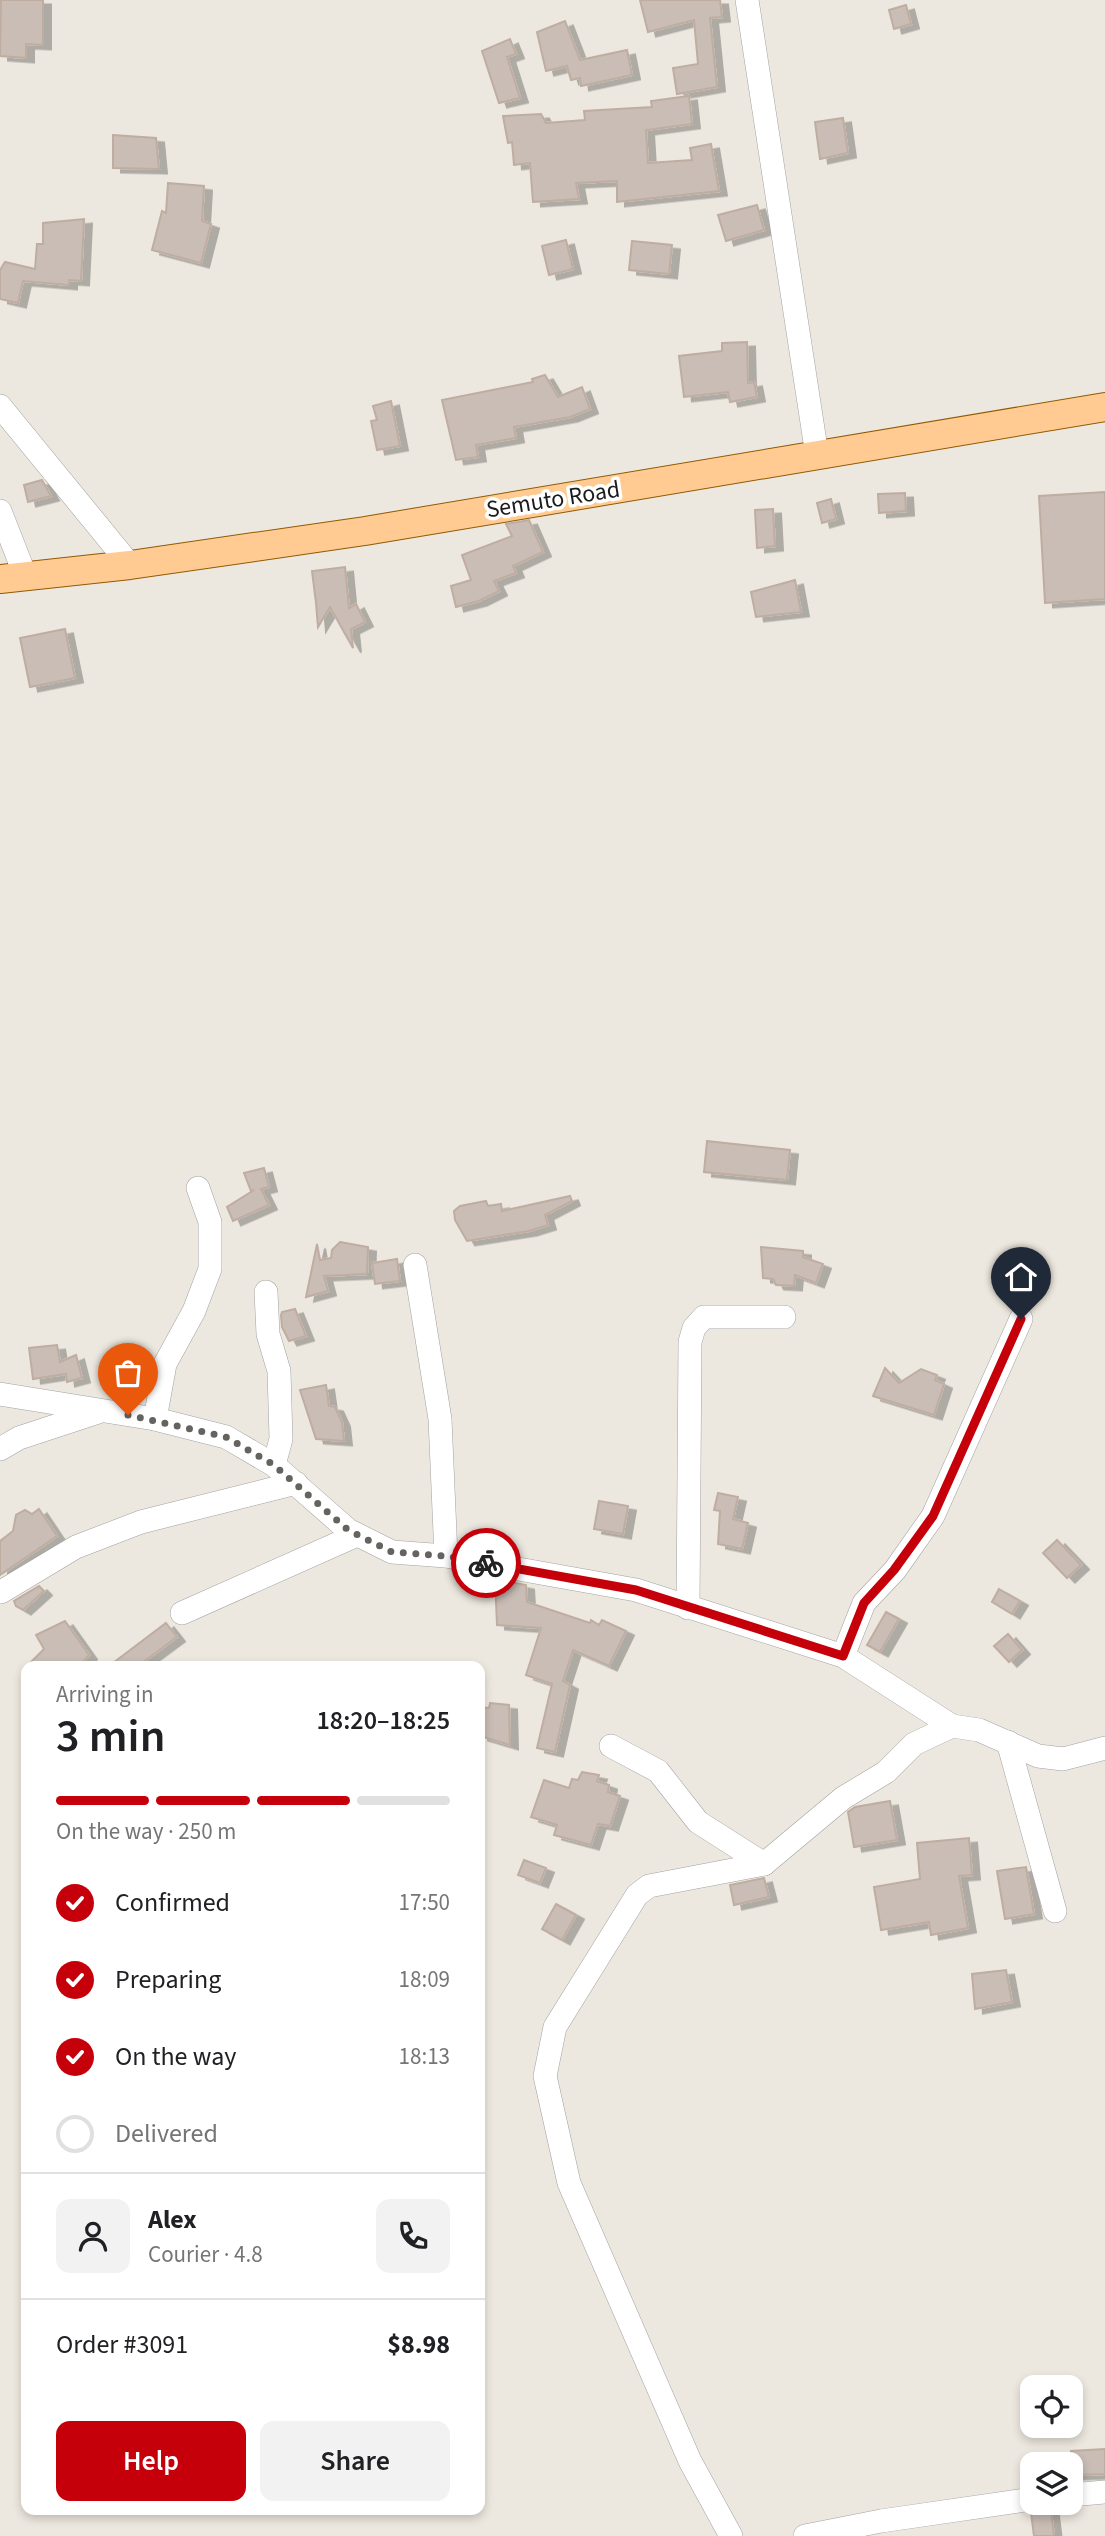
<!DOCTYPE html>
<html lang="en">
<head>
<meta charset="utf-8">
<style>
  body { margin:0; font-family:"Source Sans 3",sans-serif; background:#f2f2f2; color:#202124; height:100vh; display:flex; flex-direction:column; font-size:26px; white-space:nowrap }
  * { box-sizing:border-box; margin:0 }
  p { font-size:23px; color:#757577 }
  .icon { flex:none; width:38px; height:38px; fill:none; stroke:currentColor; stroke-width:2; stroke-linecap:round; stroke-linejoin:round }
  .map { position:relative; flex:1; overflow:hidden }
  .side { position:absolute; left:21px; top:1661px; width:464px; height:854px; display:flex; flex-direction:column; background:#fff; border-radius:14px; box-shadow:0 4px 10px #0003 }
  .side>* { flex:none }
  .fabs { position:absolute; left:1020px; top:2375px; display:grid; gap:14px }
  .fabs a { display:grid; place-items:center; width:63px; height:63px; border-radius:14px; background:#fff; box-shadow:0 4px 10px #0003; font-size:35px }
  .pin { position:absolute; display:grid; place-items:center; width:60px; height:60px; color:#fff; margin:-72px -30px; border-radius:50% 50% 50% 0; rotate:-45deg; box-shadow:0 0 7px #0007 }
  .pin .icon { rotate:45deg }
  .courier { position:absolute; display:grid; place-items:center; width:70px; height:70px; margin:-35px; border:5px solid #c5000a; border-radius:50%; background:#fff; color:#222; box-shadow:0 2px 9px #0007 }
  .head em { font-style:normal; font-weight:600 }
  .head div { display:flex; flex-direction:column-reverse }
  .head { display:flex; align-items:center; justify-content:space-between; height:119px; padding:0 35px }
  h1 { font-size:46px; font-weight:600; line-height:52px }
  .bar { display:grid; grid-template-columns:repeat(4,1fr); gap:10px 7px; align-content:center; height:84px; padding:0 35px }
  .bar i { height:9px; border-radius:5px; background:#e0e0e0 }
  .bar .active { background:#c5000a }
  .bar p { grid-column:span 4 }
  .line { display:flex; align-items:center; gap:18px; padding:0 35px; border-top:2px solid #e0e0e0 }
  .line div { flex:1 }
  .round { display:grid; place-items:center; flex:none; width:74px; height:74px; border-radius:14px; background:#f2f2f2 }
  ol { padding:0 35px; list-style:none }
  li { display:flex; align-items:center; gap:21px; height:77px }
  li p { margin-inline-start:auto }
  li .icon { padding:7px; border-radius:50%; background:#c5000a; color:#fff; stroke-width:4 }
  li:last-child { color:#757577 }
  li i { width:38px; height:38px; border:4px solid #e0e0e0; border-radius:50% }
  .button { display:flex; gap:14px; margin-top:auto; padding:14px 35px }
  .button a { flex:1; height:80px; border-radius:14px; background:#c5000a; color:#fff; font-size:28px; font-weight:600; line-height:80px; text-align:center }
  .button a+a { background:#f2f2f2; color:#202124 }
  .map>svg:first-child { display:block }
  .building { fill:#c9bdb5; stroke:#bfada1; stroke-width:2; filter:url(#shadow) }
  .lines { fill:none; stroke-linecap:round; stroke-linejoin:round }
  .minor-casing { stroke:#a2a2a2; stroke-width:24 }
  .major-casing { stroke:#915a00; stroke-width:30 }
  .minor { stroke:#fff; stroke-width:23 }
  .major { stroke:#ffcb92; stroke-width:28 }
  .done { stroke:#646360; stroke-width:7; stroke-dasharray:0 12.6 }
  .route { stroke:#c5000a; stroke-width:9 }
  .labels { text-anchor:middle; stroke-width:7; stroke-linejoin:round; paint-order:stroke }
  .street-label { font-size:24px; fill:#1b1b1b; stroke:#fff }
</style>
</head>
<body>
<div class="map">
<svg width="1105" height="2536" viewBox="0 0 1105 2536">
  <defs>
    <filter id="shadow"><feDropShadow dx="8" dy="4.5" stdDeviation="0" flood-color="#0004"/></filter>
  </defs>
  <rect width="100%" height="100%" fill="#ede8df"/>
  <g class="building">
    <path d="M 1,0 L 43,0 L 43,45 L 26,44 L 26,58 L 0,56 Z"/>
    <path d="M 640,0 L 720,0 L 722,17 L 710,18 L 717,87 L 677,94 L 673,68 L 698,64 L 694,20 L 648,32 Z"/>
    <path d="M 906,5 L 911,24 L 894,29 L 889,10 Z"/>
    <path d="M 565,21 L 580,60 L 627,50 L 632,75 L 581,86 L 580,78 L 571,80 L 567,66 L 546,71 L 537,32 Z"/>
    <path d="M 510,39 L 516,54 L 507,57 L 520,98 L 499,103 L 482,51 Z"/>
    <path d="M 689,96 L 692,124 L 646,130 L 648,163 L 692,160 L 690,148 L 711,144 L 719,191 L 617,202 L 617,181 L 576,183 L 579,199 L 533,202 L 530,163 L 514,165 L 512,142 L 508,143 L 503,116 L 541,114 L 546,123 L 585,120 L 584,111 L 652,107 L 651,101 Z"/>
    <path d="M 843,118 L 848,153 L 820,159 L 815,122 Z"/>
    <path d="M 113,135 L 156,138 L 159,169 L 113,168 Z"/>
    <path d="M 168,183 L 204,186 L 202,221 L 211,224 L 201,263 L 152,250 L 162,211 L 166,213 Z"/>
    <path d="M 757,205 L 764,230 L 726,241 L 718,215 Z"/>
    <path d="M 84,219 L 81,281 L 69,280 L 69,285 L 23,281 L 18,303 L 0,299 L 0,270 L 5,262 L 35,269 L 37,244 L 43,244 L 43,223 Z"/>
    <path d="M 566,240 L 573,269 L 549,275 L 542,246 Z"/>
    <path d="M 632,241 L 672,245 L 669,274 L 629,270 Z"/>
    <path d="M 747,342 L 748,383 L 754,382 L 757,397 L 730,402 L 728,392 L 684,397 L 679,356 L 722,351 L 722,343 Z"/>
    <path d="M 545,375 L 558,397 L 582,387 L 590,409 L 570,417 L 514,427 L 516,438 L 476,445 L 478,457 L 456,460 L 442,400 L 533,382 L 532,379 Z"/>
    <path d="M 391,401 L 400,446 L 377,450 L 371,421 L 377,420 L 373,406 Z"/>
    <path d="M 42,480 L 51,496 L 28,502 L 24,485 Z"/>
    <path d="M 1105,492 L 1105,599 L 1045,603 L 1039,496 Z"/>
    <path d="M 905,493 L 906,511 L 879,513 L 878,494 Z"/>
    <path d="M 831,499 L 836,519 L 822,523 L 817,503 Z"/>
    <path d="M 773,509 L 775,546 L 757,548 L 755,510 Z"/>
    <path d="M 529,520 L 543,552 L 513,566 L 516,573 L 494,581 L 499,591 L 479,601 L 456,607 L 451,586 L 471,580 L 462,555 L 512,536 L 506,524 Z"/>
    <path d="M 345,567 L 349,608 L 356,604 L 365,622 L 351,629 L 353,648 L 330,607 L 318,627 L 316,603 L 312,571 Z"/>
    <path d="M 795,580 L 801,612 L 756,617 L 751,592 Z"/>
    <path d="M 65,629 L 75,678 L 30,687 L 20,638 Z"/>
    <path d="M 707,1141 L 790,1150 L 787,1180 L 704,1172 Z"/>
    <path d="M 264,1168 L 269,1187 L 261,1189 L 269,1205 L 233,1221 L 227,1207 L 254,1190 L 251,1191 L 244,1173 Z"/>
    <path d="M 570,1196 L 572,1201 L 545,1215 L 548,1225 L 529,1231 L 467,1241 L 455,1220 L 454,1211 L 460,1206 L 486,1201 L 488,1206 L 501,1204 L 502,1211 Z"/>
    <path d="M 340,1242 L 368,1247 L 367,1274 L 324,1276 L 328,1291 L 306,1297 L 317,1244 L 320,1260 L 331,1258 L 332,1250 Z"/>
    <path d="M 761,1247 L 803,1251 L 803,1257 L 823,1264 L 816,1283 L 795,1275 L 794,1286 L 776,1285 L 773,1279 L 763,1278 Z"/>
    <path d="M 397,1259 L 400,1281 L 375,1284 L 372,1263 Z"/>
    <path d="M 295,1309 L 306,1336 L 289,1341 L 282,1327 L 281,1315 L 282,1312 Z"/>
    <path d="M 57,1345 L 60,1362 L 76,1355 L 82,1378 L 67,1382 L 66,1374 L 33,1379 L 29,1348 Z"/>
    <path d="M 885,1368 L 899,1383 L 921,1369 L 937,1375 L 935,1380 L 944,1384 L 934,1415 L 873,1396 Z"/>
    <path d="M 326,1385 L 329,1406 L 335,1407 L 342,1422 L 344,1441 L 316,1439 L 300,1390 Z"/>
    <path d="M 718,1493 L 738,1497 L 733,1519 L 748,1523 L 742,1549 L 718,1544 L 720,1511 L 714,1510 Z"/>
    <path d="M 599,1501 L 628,1506 L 623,1534 L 594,1529 Z"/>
    <path d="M 39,1509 L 57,1536 L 0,1575 L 0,1541 L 13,1531 L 16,1515 L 25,1510 L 32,1514 Z"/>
    <path d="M 1057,1540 L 1081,1565 L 1067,1578 L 1043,1553 Z"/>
    <path d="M 495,1579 L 526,1585 L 527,1602 L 590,1623 L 591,1620 L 599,1625 L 602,1620 L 626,1631 L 609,1666 L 573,1650 L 563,1681 L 570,1685 L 555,1752 L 537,1748 L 552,1684 L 526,1675 L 541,1628 L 497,1625 Z"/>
    <path d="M 39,1586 L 44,1591 L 23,1610 L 16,1606 L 14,1601 Z"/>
    <path d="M 999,1589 L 1020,1601 L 1012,1614 L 992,1602 Z"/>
    <path d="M 886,1612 L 899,1619 L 880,1652 L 867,1645 Z"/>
    <path d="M 65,1621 L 89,1655 L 80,1666 L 27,1666 L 44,1649 L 36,1635 Z"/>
    <path d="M 166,1623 L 177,1637 L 138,1666 L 109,1666 Z"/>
    <path d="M 1008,1634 L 1022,1650 L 1009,1662 L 994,1646 Z"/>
    <path d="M 490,1703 L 509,1705 L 510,1745 L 480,1736 L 480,1707 L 489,1708 Z"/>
    <path d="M 582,1772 L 599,1775 L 597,1781 L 609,1785 L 608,1792 L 620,1796 L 610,1826 L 598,1824 L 591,1845 L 554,1835 L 557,1825 L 531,1817 L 544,1780 L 569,1788 L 572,1779 L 578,1780 Z"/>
    <path d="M 890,1801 L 897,1840 L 854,1847 L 848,1812 L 855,1807 Z"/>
    <path d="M 969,1838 L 972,1875 L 959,1876 L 968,1928 L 931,1935 L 929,1922 L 881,1930 L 874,1887 L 920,1879 L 917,1843 Z"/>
    <path d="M 524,1860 L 546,1868 L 540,1883 L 518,1875 Z"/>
    <path d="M 1026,1867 L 1034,1914 L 1005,1919 L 997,1871 Z"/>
    <path d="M 764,1878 L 769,1897 L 734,1905 L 730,1885 Z"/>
    <path d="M 556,1904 L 576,1915 L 562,1940 L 542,1929 Z"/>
    <path d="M 1006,1970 L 1012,2002 L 975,2009 L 972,1974 Z"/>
    <path d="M 1105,2449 L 1105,2474 L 1071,2475 L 1071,2451 Z"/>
    <path d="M 1045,2504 L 1050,2504 L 1054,2536 L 1034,2536 L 1031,2513 L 1040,2510 Z"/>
  </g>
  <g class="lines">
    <g class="minor-casing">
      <g id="minor">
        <path d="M 747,0 L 817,455"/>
        <path d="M 0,406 L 130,565"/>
        <path d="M 0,511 L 25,575"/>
        <path d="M 415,1265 L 440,1419 L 446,1556"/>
        <path d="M 266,1292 L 268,1334 L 279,1371 L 281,1439 L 274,1465"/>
        <path d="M 0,1394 L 155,1419 L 226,1437 L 274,1465 L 348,1530 L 392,1552 L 446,1556 L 636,1590 L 843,1656 L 952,1726"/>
        <path d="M 155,1419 L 165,1364 L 194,1311 L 210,1269 L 210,1222 L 198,1188"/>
        <path d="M 0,1449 L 19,1438 L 98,1412"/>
        <path d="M 1,1592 L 76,1547 L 141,1522 L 296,1483"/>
        <path d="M 688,1608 L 690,1342 L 694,1328 L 704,1317 L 784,1317"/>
        <path d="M 182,1613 L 357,1535"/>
        <path d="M 843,1656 L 864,1603 L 895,1570 L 933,1516 L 1021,1319"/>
        <path d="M 1008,1742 L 1055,1911"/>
        <path d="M 611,1746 L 658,1771 L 698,1822 L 764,1864"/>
        <path d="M 1071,2495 L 1105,2492"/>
        <path d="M 731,2536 L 690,2461 L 569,2183 L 545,2076 L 555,2027 L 637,1895 L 649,1886 L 764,1864 L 843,1798 L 886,1772 L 914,1744 L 952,1726 L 979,1730 L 1038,1756 L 1063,1759 L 1105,1748"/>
        <path d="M 805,2536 L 881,2521 L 1032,2499"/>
      </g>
    </g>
    <g class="major-casing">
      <path id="major" d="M 0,579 L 130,565 L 365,531 L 1105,407"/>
    </g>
    <use href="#minor" class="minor"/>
    <use href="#major" class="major"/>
  </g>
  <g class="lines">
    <path class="done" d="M 128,1415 L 226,1437 L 274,1465 L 348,1530 L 392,1552 L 446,1556 L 486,1563"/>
    <path class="route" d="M 486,1563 L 636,1590 L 843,1656 L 864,1603 L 894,1570 L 933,1516 L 1021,1319"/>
  </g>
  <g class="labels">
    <g class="street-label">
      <text transform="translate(553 499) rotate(-9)" y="8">Semuto Road</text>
    </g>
  </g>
</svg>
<div class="fabs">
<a><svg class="icon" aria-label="locate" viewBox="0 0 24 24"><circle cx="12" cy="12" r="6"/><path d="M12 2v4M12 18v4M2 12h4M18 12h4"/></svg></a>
<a><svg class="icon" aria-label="layers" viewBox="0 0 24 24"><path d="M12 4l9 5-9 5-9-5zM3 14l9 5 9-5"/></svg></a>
</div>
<div class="pin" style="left:128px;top:1415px;background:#ea580c"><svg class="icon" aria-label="bag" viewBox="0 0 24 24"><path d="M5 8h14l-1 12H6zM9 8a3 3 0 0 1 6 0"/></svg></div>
<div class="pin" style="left:1021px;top:1319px;background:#1f2937"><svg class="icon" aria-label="home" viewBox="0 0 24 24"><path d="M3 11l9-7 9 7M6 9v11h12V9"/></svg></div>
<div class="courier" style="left:486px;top:1563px"><svg class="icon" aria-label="bike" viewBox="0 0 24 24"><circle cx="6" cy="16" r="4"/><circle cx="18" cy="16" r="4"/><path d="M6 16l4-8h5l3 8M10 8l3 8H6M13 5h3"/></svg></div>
<section class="side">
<div class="head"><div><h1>3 min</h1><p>Arriving in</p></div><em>18:20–18:25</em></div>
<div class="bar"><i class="active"></i><i class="active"></i><i class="active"></i><i></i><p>On the way · 250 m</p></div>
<ol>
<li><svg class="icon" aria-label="check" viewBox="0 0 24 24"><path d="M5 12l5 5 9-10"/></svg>Confirmed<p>17:50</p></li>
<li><svg class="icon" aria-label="check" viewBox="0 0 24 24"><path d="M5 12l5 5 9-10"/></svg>Preparing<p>18:09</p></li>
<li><svg class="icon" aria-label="check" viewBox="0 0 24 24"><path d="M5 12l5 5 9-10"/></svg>On the way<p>18:13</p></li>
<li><i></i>Delivered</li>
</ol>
<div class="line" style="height:126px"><a class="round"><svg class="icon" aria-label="person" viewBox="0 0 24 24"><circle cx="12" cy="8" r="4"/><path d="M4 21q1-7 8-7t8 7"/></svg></a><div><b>Alex</b><p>Courier · 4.8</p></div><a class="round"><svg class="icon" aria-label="phone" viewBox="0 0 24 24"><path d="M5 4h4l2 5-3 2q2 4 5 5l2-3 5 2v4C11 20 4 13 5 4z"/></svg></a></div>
<div class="line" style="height:91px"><div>Order #3091</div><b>$8.98</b></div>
<div class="button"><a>Help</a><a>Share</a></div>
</section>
</div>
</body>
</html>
